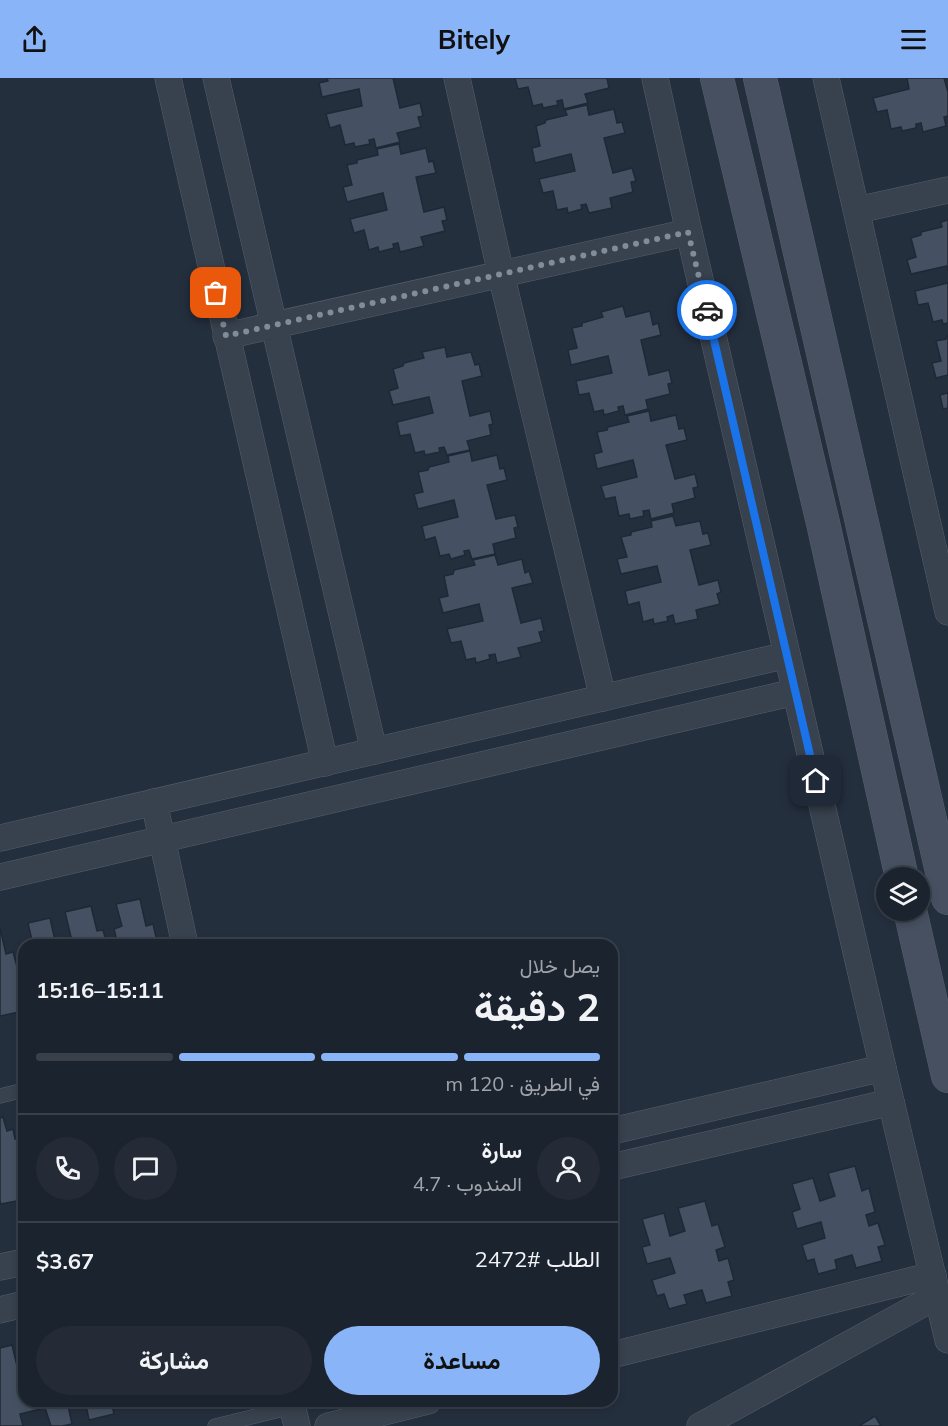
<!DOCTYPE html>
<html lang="ar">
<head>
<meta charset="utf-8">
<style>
  body { margin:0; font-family:Mulish,Vazirmatn,sans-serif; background:#242b36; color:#f1f3f6; direction:rtl; height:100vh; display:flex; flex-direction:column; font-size:22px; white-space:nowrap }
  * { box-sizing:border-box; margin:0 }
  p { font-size:20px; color:#a0a4aa }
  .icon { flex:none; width:33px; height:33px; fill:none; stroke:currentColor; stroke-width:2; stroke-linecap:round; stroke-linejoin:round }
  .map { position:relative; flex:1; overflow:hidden; direction:ltr }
  .details { position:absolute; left:18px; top:861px; width:600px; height:468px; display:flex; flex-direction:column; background:#1b232e; border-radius:18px; box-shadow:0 3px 9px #0003,0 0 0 2px #39404a; direction:rtl }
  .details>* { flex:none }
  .controls { position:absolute; left:876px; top:789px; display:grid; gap:12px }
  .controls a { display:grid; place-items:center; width:54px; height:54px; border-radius:50%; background:#1b232e; box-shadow:0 3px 9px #0003,0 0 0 2px #39404a; font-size:30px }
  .pin { position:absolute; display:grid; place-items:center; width:51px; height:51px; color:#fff; margin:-26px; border-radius:12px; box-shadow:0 3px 9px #0006 }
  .courier { position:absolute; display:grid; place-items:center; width:60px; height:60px; margin:-30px; border:4px solid #1a73e8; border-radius:50%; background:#fff; color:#222; box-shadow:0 2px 8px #0007 }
  .overview em { font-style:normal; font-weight:700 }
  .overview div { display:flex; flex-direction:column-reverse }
  .overview { display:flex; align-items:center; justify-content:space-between; height:102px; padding:0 18px }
  h1 { font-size:39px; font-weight:700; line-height:45px }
  .bar { display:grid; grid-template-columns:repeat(4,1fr); gap:9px 6px; align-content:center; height:72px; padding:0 18px }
  .bar i { height:8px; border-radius:4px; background:#39404a }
  .bar .current { background:#8ab4f8 }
  .bar p { grid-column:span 4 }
  .line { display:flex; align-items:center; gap:15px; padding:0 18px; border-top:2px solid #39404a }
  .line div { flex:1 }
  .round { display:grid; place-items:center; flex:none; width:63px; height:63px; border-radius:32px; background:#242b36 }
  .action { display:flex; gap:12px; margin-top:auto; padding:12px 18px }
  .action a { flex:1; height:69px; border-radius:36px; background:#8ab4f8; color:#111; font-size:24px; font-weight:700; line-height:69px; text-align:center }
  .action a+a { background:#242b36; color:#f1f3f6 }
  header { display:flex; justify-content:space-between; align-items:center; height:78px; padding:0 18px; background:#8ab4f8; color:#111; font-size:27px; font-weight:700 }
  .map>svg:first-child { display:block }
  .building { fill:#455162; stroke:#1f2835; stroke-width:1.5 }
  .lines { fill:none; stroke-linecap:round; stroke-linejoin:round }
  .lane-casing { stroke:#565f6c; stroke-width:15 }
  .street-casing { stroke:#565f6c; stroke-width:27 }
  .secondary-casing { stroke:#565f6c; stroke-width:34 }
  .lane { stroke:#38414e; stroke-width:14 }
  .street { stroke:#38414e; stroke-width:26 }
  .secondary { stroke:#465061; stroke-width:33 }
  .done { stroke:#828b98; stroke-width:6; stroke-dasharray:0 10.8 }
  .route { stroke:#1a73e8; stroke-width:8 }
</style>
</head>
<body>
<header><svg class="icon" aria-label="menu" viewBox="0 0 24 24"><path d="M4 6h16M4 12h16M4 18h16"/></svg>Bitely<svg class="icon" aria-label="share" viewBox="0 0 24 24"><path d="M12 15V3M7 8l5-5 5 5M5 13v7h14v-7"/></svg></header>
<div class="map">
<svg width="948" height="1348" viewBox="0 0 948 1348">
  <rect width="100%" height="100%" fill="#242f3e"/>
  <g class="building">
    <path d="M 327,0 L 393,0 L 400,30 L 420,25 L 423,38 L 418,39 L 421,49 L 397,55 L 400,64 L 376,70 L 374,61 L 369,62 L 370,66 L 355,69 L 354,65 L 345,67 L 340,47 L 330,50 L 326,36 L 362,28 L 359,11 L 322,19 L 319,5 L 328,3 Z"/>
    <path d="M 515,0 L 607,0 L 609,10 L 585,16 L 588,25 L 564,31 L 562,22 L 557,23 L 558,27 L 543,30 L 542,26 L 533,28 L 528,9 L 518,11 Z"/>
    <path d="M 907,0 L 944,0 L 948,14 L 948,38 L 944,39 L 946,48 L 923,54 L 921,45 L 916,46 L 916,50 L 902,53 L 901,49 L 891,51 L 887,32 L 877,34 L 873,20 L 909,11 Z"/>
    <path d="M 587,27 L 589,37 L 614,31 L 617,45 L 622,44 L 625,55 L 604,60 L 613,95 L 632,90 L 636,103 L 631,104 L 633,114 L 610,120 L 612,130 L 589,135 L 586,126 L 581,127 L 582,131 L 568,135 L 567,130 L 557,132 L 553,113 L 543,115 L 539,101 L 575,93 L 571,76 L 535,85 L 532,70 L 540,68 L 536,48 L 545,45 L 546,42 L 567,37 L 565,32 Z"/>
    <path d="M 399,66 L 401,76 L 426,70 L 429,84 L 433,83 L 436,95 L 416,99 L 424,134 L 444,129 L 447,142 L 442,143 L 445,153 L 421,159 L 424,168 L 400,174 L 398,165 L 393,166 L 394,170 L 379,174 L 378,169 L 369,172 L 364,152 L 354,155 L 350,141 L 387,132 L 383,115 L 347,124 L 343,109 L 352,107 L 347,87 L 357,85 L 357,82 L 378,77 L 377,71 Z"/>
    <path d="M 948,142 L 948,193 L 947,188 L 911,196 L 907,182 L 916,179 L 911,160 L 921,157 L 921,154 L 942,149 L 941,144 Z"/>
    <path d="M 948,205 L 948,245 L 943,246 L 942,242 L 933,244 L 928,225 L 918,227 L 915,213 Z"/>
    <path d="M 623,228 L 626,239 L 650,233 L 653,247 L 658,245 L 661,257 L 641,262 L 649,297 L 669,292 L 672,305 L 668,306 L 670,316 L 646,322 L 648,331 L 625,337 L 623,328 L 618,329 L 619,333 L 604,337 L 603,332 L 594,334 L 589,315 L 579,317 L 576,303 L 612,295 L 608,278 L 571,287 L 568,272 L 577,270 L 572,250 L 582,248 L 582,245 L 603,239 L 601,234 Z"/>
    <path d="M 948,257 L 948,297 L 936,300 L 932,285 L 941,283 L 936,263 L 946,261 L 947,258 Z"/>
    <path d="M 445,269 L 447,279 L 471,274 L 475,287 L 479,286 L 482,298 L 462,303 L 470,338 L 490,333 L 493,346 L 489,347 L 491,357 L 467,363 L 470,372 L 447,377 L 444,369 L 439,370 L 440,374 L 425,377 L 424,373 L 415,375 L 410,356 L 400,358 L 397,344 L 433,335 L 429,319 L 393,327 L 389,313 L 398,310 L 393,291 L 403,288 L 404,285 L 424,280 L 422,274 Z"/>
    <path d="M 948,315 L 948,330 L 943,331 L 940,317 Z"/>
    <path d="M 649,333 L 651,343 L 676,337 L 679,351 L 684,350 L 687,362 L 666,367 L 675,401 L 695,396 L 698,409 L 693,410 L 695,420 L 672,426 L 674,435 L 651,441 L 649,432 L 643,433 L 644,438 L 630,441 L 629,436 L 619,438 L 615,419 L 605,421 L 601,408 L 637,399 L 633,382 L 597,391 L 594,376 L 602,374 L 597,354 L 607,352 L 608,349 L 629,344 L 627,338 Z"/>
    <path d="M 470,373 L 472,383 L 497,377 L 500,391 L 504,390 L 507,402 L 487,407 L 496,441 L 515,437 L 518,449 L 514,450 L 516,460 L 493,466 L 495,476 L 472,481 L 469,472 L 464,473 L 465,477 L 451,481 L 449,476 L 440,478 L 435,459 L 425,462 L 422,448 L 458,439 L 454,422 L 418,431 L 414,416 L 423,414 L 418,394 L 428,392 L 429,389 L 449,384 L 448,378 Z"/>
    <path d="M 673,438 L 676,448 L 700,443 L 703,456 L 708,455 L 711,467 L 690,472 L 699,507 L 718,502 L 721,514 L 717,516 L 720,526 L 696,532 L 698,541 L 675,546 L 673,537 L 667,539 L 668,543 L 654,546 L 653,541 L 643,544 L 639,524 L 628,527 L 625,513 L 661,504 L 657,488 L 621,496 L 617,481 L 627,479 L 621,459 L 631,457 L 631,454 L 652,449 L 651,443 Z"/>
    <path d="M 495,477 L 498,487 L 522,481 L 525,495 L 529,493 L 533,505 L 512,510 L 521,545 L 541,540 L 544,553 L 539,554 L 542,564 L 518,570 L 521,579 L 497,585 L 495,576 L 489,577 L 490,581 L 476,585 L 475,580 L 466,582 L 461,563 L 451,565 L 447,551 L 483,543 L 479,526 L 443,535 L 439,520 L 448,518 L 444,498 L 453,496 L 454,492 L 475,487 L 473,482 Z"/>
    <path d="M 140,821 L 146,848 L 153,846 L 158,867 L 118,867 L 114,851 L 122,848 L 116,826 Z"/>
    <path d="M 91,828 L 97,853 L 103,852 L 107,867 L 33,867 L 28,845 L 50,840 L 56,867 L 72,863 L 65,834 Z"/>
    <path d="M 0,850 L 6,876 L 13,874 L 18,892 L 24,890 L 24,924 L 18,925 L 19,934 L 0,938 Z"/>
    <path d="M 3,1039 L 7,1053 L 13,1051 L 15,1061 L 24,1058 L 24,1095 L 17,1098 L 22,1122 L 1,1126 L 0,1123 L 0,1040 Z"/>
    <path d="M 855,1088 L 862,1113 L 869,1110 L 875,1134 L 866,1137 L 869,1148 L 878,1145 L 885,1167 L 878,1169 L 882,1183 L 856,1190 L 852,1177 L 835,1182 L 837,1191 L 818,1196 L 814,1181 L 807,1183 L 802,1167 L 825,1160 L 821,1144 L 797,1151 L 792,1134 L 800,1131 L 792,1106 L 813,1100 L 820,1123 L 835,1118 L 828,1095 Z"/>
    <path d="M 705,1123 L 712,1148 L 718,1146 L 725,1169 L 716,1172 L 719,1183 L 728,1180 L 734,1202 L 728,1204 L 732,1218 L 706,1225 L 702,1212 L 684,1217 L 687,1226 L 669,1231 L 664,1216 L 657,1218 L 652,1202 L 675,1195 L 670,1180 L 647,1186 L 642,1169 L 650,1167 L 642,1141 L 664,1135 L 670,1158 L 685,1153 L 678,1130 Z"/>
    <path d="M 12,1267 L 20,1300 L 24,1299 L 24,1323 L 67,1323 L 72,1346 L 62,1348 L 51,1348 L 45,1330 L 20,1336 L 23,1348 L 0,1348 L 0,1270 Z"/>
    <path d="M 77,1323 L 131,1323 L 112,1327 L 114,1336 L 89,1342 L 86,1327 L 79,1329 Z"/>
    <path d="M 137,1323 L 160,1323 L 161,1325 L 138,1330 Z"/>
    <path d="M 875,1338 L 881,1348 L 859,1348 Z"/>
  </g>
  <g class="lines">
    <g class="lane-casing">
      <g id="lane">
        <path d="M 0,1018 L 24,1012"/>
        <path d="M 215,1348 L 292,1329"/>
      </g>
    </g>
    <g class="street-casing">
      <g id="street">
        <path d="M 168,0 L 325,685"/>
        <path d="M 216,0 L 374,673"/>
        <path d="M 457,0 L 501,196 L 603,620"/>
        <path d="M 655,0 L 689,154 L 883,990 L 948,1262"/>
        <path d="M 826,0 L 948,534"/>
        <path d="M 857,132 L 948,112"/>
        <path d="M 226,258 L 689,154"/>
        <path d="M 154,724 L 185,867"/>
        <path d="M 0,760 L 787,577"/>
        <path d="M 0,799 L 795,614"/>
        <path d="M 612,1053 L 883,990"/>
        <path d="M 612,1089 L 891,1024"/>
        <path d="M 0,1189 L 24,1184"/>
        <path d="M 0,1232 L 24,1226"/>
        <path d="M 612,1277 L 933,1197"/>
        <path d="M 291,1323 L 297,1348"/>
        <path d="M 328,1348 L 428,1323"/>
        <path d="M 700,1348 L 937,1218"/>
      </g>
    </g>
    <g class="secondary-casing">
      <g id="secondary">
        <path d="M 717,0 L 823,445 L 902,800"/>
        <path d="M 760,0 L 948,820"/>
        <path d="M 910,832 L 948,998"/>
      </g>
    </g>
    <use href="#lane" class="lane"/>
    <use href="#street" class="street"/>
    <use href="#secondary" class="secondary"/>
  </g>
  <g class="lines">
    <path class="done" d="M 216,215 L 226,258 L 688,154 L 707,232"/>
    <path class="route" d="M 707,232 L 816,703"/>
  </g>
</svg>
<div class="controls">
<a><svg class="icon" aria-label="layers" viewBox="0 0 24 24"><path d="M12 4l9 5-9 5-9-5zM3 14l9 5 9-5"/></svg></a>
</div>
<div class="pin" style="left:216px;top:215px;background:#ea580c"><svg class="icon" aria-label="bag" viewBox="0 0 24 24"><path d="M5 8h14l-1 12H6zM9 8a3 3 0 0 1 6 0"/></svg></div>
<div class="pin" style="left:816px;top:703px;background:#1f2937"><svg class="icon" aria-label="home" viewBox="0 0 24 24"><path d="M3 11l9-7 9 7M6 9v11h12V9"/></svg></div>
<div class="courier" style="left:707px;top:232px"><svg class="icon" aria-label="car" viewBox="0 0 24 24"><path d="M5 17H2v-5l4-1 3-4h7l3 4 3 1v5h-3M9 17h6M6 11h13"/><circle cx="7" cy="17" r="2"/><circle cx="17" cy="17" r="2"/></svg></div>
<section class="details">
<div class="overview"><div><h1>2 دقيقة</h1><p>يصل خلال</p></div><em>15:11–15:16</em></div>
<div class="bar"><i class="current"></i><i class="current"></i><i class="current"></i><i></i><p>في الطريق · 120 m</p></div>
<div class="line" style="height:108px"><a class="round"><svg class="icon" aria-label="person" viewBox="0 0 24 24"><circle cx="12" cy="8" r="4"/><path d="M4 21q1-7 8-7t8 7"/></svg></a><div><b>سارة</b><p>المندوب · 4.7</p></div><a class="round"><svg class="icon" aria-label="chat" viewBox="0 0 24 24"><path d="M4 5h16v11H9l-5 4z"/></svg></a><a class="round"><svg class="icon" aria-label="phone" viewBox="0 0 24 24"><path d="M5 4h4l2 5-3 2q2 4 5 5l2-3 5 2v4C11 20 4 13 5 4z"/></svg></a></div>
<div class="line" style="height:78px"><div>الطلب #2472</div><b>$3.67</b></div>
<div class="action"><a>مساعدة</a><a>مشاركة</a></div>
</section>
</div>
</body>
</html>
